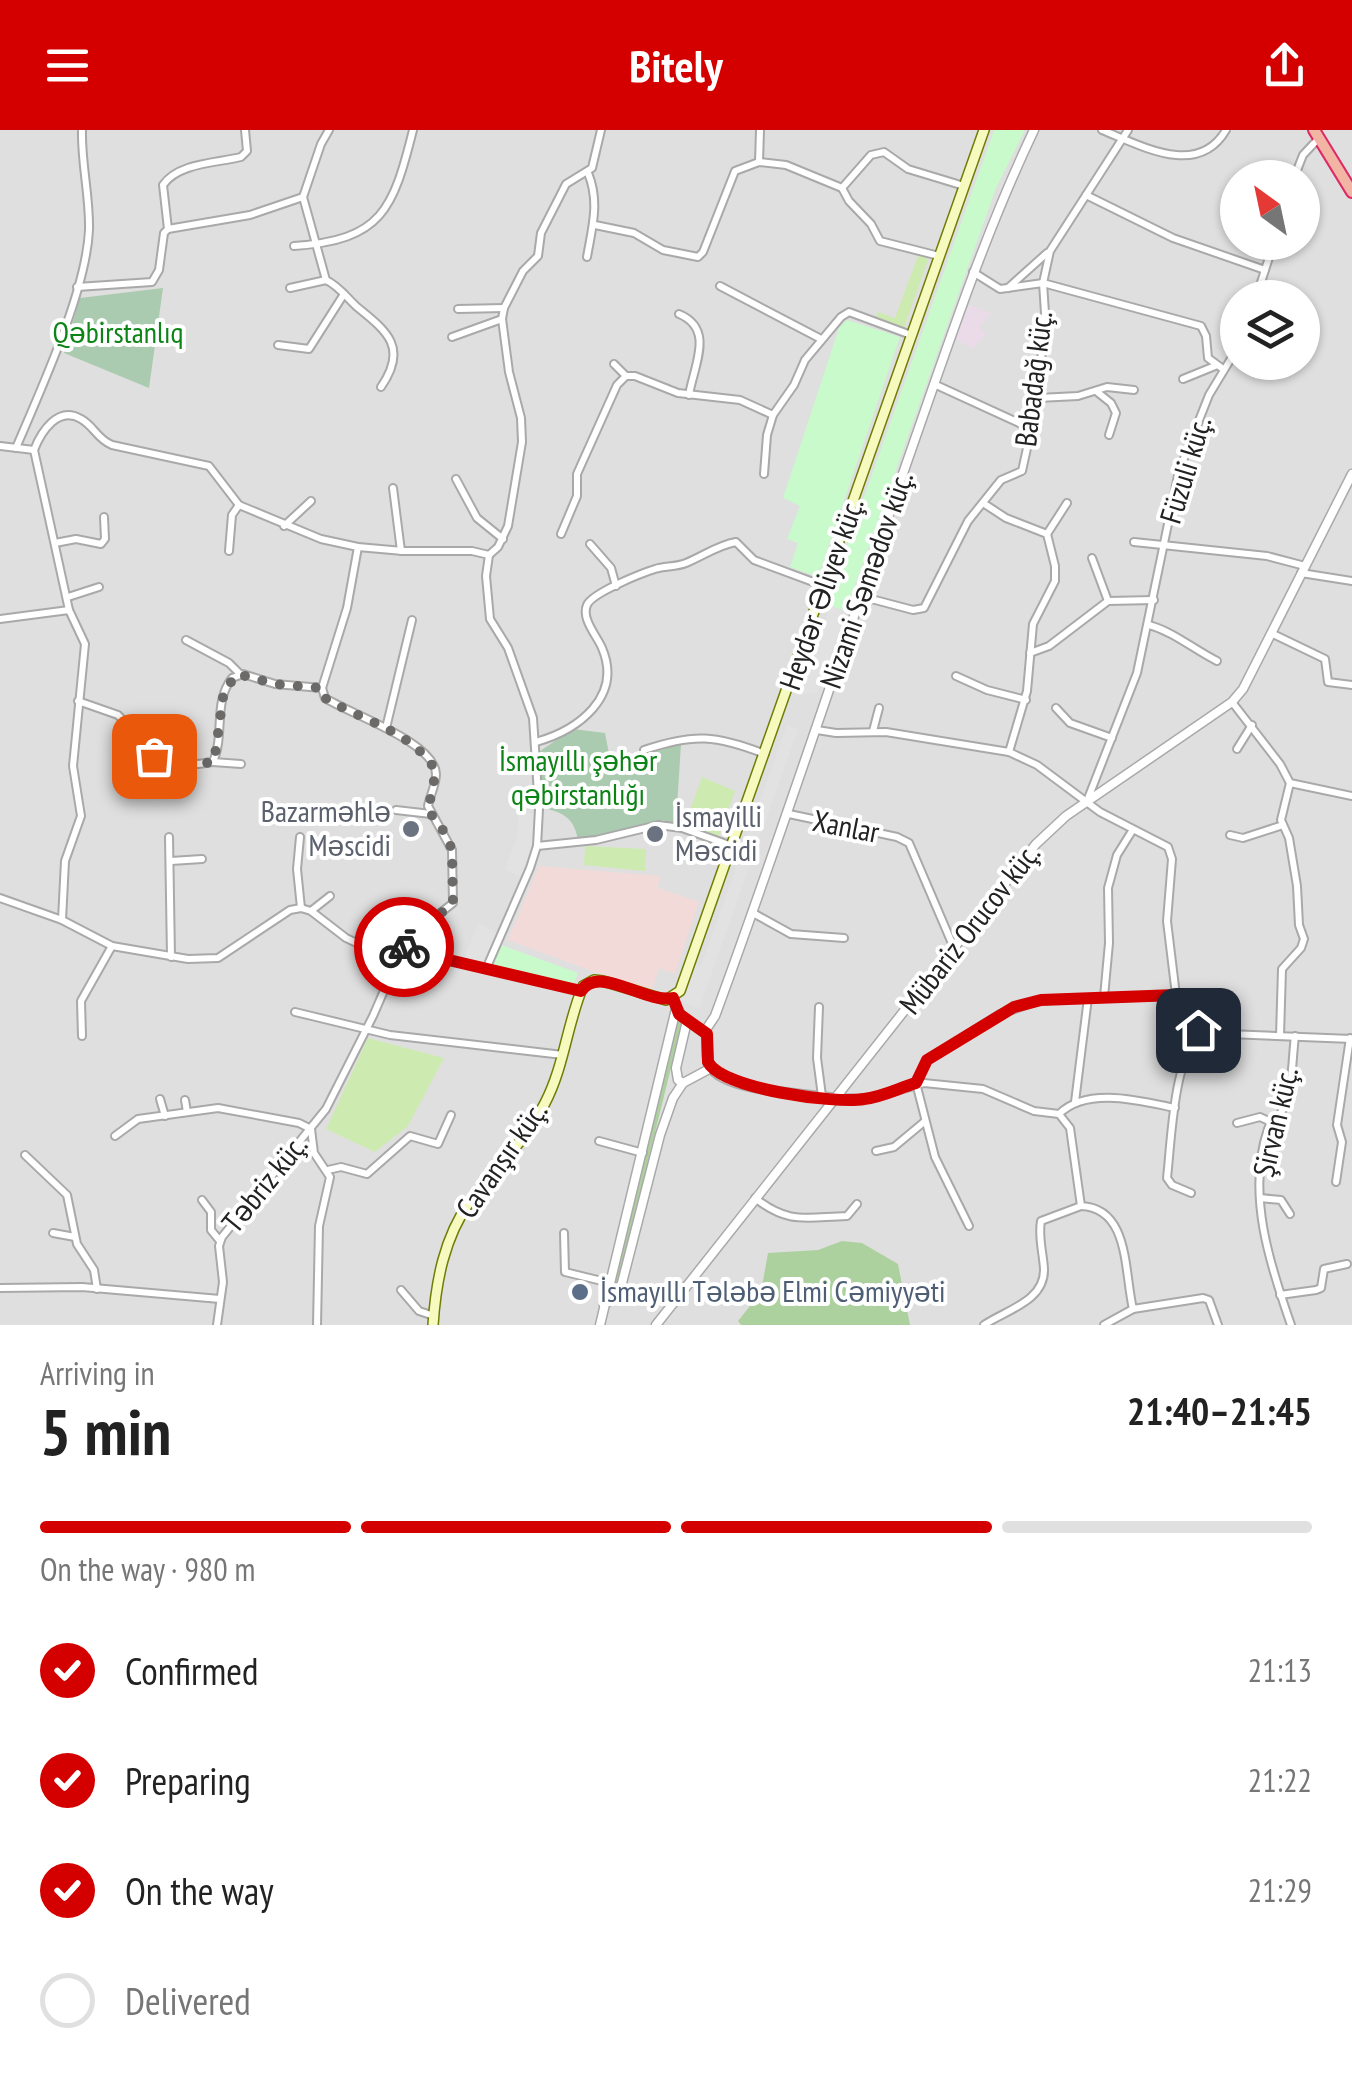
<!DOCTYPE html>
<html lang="en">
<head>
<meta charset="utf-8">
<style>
  body { margin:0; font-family:"PT Sans Narrow",sans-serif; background:#f2f2f2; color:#222; height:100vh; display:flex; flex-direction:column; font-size:38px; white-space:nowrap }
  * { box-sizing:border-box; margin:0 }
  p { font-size:32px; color:#767676 }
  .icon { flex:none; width:55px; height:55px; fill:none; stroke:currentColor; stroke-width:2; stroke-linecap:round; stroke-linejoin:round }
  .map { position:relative; height:1195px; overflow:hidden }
  .side { display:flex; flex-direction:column; background:#fff; flex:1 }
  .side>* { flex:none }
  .needle { width:65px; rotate:327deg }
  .controls { position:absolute; left:1220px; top:30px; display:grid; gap:20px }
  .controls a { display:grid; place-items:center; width:100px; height:100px; border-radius:50%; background:#fff; box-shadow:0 2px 8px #0004; font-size:50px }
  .pin { position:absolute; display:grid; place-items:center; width:85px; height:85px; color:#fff; margin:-42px; border-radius:20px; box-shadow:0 5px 15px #0006 }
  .courier { position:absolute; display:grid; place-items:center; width:100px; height:100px; margin:-50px; border:8px solid #d40000; border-radius:50%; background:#fff; color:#222; box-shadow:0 2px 12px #0007 }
  .head em { font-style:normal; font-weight:700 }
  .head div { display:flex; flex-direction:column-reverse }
  .head { display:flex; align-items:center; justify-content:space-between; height:170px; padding:0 40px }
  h1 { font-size:65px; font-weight:700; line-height:75px }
  .bar { display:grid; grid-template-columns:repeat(4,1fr); gap:15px 10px; align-content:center; height:120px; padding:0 40px }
  .bar i { height:12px; border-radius:8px; background:#e0e0e0 }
  .bar .on { background:#d40000 }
  .bar p { grid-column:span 4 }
  ol { padding:0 40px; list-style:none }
  li { display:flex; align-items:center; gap:30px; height:110px }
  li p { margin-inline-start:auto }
  li .icon { padding:10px; border-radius:50%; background:#d40000; color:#fff; stroke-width:4 }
  li:last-child { color:#767676 }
  li i { width:55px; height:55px; border:5px solid #e0e0e0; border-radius:50% }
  header { display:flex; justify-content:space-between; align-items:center; height:130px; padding:0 40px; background:#d40000; color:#fff; font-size:45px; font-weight:700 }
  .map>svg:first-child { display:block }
  .residential { fill:#e0dfdf; fill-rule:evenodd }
  .commercial { fill:#f2dad9 }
  .industrial { fill:#ebdbe8 }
  .grass { fill:#cdebb0 }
  .forest { fill:#add19e }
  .cemetery { fill:#aacbaf }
  .park { fill:#c8facc }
  .parking { fill:#e2e2e2 }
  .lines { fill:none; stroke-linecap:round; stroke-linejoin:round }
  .minor-casing { stroke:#a9a9a9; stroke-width:10 }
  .tertiary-casing { stroke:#a9a9a9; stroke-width:11 }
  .secondary-casing { stroke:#707d05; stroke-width:12 }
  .trunk-casing { stroke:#dc2a67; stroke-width:14 }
  .minor { stroke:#fff; stroke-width:6 }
  .tertiary { stroke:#fff; stroke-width:8 }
  .secondary { stroke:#f7fabf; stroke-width:9 }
  .trunk { stroke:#f2b4a3; stroke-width:10 }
  .done { stroke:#6b6a68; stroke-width:10; stroke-dasharray:0 18 }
  .route { stroke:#d40000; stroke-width:12 }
  .worship-dot { fill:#6b7280; stroke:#fff; stroke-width:4 }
  .service-dot { fill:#5c6f8a; stroke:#fff; stroke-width:4 }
  .labels { text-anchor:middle; stroke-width:8; stroke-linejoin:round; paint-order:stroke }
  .park-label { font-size:30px; fill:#0c8416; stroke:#fff }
  .street-label { font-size:30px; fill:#222; stroke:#fff }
  .worship-label { font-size:30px; fill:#5b616d; stroke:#fff; text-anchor:end }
  .service-label { font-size:30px; fill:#4e5e75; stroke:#fff; text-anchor:start }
</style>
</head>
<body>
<header><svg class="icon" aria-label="menu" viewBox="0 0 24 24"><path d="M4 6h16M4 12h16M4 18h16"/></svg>Bitely<svg class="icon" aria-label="share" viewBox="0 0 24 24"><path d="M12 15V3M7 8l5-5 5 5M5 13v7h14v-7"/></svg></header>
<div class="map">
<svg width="1352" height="1195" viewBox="0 0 1352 1195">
  <rect width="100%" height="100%" fill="#f2efe9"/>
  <path class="residential" d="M 0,0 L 1352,0 L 1352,1195 L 0,1195 ZM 1238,48 L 1302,48 L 1302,112 L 1238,112 ZM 1238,168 L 1302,168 L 1302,232 L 1238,232 Z"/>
  <path class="commercial" d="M 539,736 L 660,746 L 658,758 L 699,772 L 675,844 L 659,838 L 651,863 L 508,810 Z"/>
  <path class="industrial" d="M 969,175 L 991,184 L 979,196 L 986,204 L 973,218 L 955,209 Z"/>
  <g class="grass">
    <path d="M 919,123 L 929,127 L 904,198 L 876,187 L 878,182 L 895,188 Z"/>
    <path d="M 702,647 L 735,661 L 719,706 L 685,694 Z"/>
    <path d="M 585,716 L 646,719 L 645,741 L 584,735 Z"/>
    <path d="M 368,908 L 444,928 L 408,996 L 375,1022 L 326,999 Z"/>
  </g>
  <g class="forest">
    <path d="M 676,890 L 682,893 L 617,1157 L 610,1165 Z"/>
    <path d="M 842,1111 L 862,1113 L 898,1134 L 910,1195 L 741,1195 L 738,1191 L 761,1162 L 768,1123 L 818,1120 Z"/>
  </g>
  <g class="cemetery">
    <path d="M 163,158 L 149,258 L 64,223 L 80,168 Z"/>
    <path d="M 573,599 L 605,603 L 611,634 L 681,614 L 676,692 L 666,694 L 664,690 L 578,710 C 574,688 564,683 544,678 L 540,621 Z"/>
  </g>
  <g class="park">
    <path d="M 994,0 L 1025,0 L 996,58 L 846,481 L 826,474 Z"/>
    <path d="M 847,190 L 900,207 L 818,447 L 790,437 L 798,413 L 787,409 L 800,376 L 783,368 L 839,198 Z"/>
    <path d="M 501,815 L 578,843 L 573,855 L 491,837 Z"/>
  </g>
  <g class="parking">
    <path d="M 830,476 L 846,481 L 817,563 L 798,565 Z"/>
    <path d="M 787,595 L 798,599 L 699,879 L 681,870 L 695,835 L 701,836 Z"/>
    <path d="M 519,683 L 539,684 L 537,716 L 525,750 L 505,739 L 517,706 Z"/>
    <path d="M 478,793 L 494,801 L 501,815 L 491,837 L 463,832 Z"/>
  </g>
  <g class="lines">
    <g class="minor-casing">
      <g id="minor">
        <path d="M 329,0 L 321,14 L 303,67 L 326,150 C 339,156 346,167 357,177 C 388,202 408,218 381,257"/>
        <path d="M 1102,0 C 1142,16 1198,48 1226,0"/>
        <path d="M 759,32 L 760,0"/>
        <path d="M 1294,48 L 1303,25 L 1319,8"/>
        <path d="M 842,58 L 849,71 L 871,94 L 880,111 L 939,126"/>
        <path d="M 1086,65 L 1173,108 L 1265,140"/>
        <path d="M 595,95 L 634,103 L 663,120 L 698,127 L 703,122 L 735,41 L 759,32 L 786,35 L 842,58 L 871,25 L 884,22 L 908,39 L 964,56"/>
        <path d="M 168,99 L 163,55 C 178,33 216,33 241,27 L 247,21 L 245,0"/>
        <path d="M 294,116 C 382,110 393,80 413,0"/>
        <path d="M 587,127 C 592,98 600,72 588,43"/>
        <path d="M 973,142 L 1000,159 L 1043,153 L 1201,196 L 1206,206 L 1208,228 L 1223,239"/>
        <path d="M 720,156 L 821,209"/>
        <path d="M 77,157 L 152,152 L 159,140 L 164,103 L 168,99 L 250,85 L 303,67"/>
        <path d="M 290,158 L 326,150"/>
        <path d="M 1008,158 L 1047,123"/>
        <path d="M 1256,168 L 1274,112"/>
        <path d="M 458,179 L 504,178"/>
        <path d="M 679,184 C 715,199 694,235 689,265"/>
        <path d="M 452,207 L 502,189"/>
        <path d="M 278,215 L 309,219 L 344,164"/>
        <path d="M 614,234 L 626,246"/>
        <path d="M 1183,249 L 1215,236"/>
        <path d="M 934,254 L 1032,299"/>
        <path d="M 1096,261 L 1111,273 L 1116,283 L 1109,305"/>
        <path d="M 1038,268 L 1078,266 L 1107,257 L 1134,260"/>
        <path d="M 0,316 L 34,320 C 41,302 58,275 81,289 C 94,296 97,309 112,315 L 209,336 L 239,375 L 321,409 L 358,417 L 403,421 L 472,421 L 489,425 L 486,446 L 490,489 L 508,518 L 533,588 L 539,679 L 537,716 L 530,738 L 486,839"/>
        <path d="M 16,318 C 41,259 86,162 89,100 C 90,67 81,33 82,0"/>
        <path d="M 34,320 L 69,480 L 85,514 L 73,636 L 81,686 L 65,731 L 62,790"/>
        <path d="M 764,344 L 767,305 L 773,285 L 794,255 L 805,230 L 841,187 L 849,182 L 911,205"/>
        <path d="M 456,349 L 477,388 L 503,409"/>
        <path d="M 393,358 L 401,421"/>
        <path d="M 983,373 L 1006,388 L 1047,404 L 1055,436 L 1055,451 L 1033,494 L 1027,561 L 1009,622"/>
        <path d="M 284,396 L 311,371"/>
        <path d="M 561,404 L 577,366 L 577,344 L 617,255 L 626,246 L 635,246 L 678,263 L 740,270 L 773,285"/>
        <path d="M 1047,404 L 1067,373"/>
        <path d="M 1134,412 L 1267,426 L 1305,436"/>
        <path d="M 55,413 L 76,409 L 101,414 L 105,409 L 104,387"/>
        <path d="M 590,414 L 611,438 L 616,456"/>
        <path d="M 229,421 L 232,385 L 239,375"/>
        <path d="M 489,425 L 498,417 L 508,396 L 522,312 L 521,288 L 509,242 L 502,189 L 504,178 L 523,141 L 538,126 L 541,103 L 566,54 L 592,38 L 601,0"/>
        <path d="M 1092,428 L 1108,471"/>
        <path d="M 1301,443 L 1352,451"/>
        <path d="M 860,466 L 913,480 L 924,478 L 968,391 L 1001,350 L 1022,341 L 1038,268 L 1045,183 L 1043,153 L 1050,121 L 1128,0"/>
        <path d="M 68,467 L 99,457"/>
        <path d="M 0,489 L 69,480"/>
        <path d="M 1149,495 C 1174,502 1193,519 1217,531"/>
        <path d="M 1273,504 L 1325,529 L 1328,552 L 1352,555"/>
        <path d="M 186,510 L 229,533 L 239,543"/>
        <path d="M 1030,523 L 1049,516 L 1108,471 L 1154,470"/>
        <path d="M 956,546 L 987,560 L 1026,570"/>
        <path d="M 78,571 L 118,585 L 159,629 L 198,634 L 213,632 C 225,605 213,572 232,548 L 243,544 L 275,554 L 322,558 L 347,478 L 358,417"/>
        <path d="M 1232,572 L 1280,634 L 1290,653 L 1352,666"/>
        <path d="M 1056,578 L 1070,593 L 1112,608"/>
        <path d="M 386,598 L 412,490"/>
        <path d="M 817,600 L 836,603 L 886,602 L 1009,622 L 1037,635 L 1100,682 L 1168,717 L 1172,729 L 1167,791 L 1176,865"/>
        <path d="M 873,601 L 879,578"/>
        <path d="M 536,612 C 578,600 623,567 602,518 C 597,506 581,489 587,475 C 592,463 642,443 655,439 C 665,436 676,437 686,433 C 703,426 718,415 736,412 L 754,430 L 824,456"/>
        <path d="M 1237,619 L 1252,595"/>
        <path d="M 644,620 C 694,603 716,605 765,624"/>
        <path d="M 213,632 L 241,634"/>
        <path d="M 1087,671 L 1137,543 L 1179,341 L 1209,265 L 1238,217"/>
        <path d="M 396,680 L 431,684"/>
        <path d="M 789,684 L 897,707 L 909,713 L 954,818"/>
        <path d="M 1230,705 L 1243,708 L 1283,695"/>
        <path d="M 169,707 L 171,827"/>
        <path d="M 300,707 L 297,739 L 301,778"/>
        <path d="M 537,716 L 596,710 L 658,695 L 682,698 L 732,716"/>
        <path d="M 171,731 L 202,729"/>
        <path d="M 0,768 L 62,790 L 112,816 L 188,829 L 218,828 L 290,780 L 301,778 L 311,781 L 346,808 L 361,815 L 402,819 L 581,861"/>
        <path d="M 311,781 L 330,766"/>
        <path d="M 753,783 L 791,804 L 844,808"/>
        <path d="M 1104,867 L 1109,813 L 1108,758 L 1117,725 L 1132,701"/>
        <path d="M 819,877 L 817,928 L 822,966"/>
        <path d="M 295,882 L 390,905 L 563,925"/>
        <path d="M 82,906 L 81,871 L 112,816"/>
        <path d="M 1280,906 L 1282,839 L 1301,818 L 1304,809 L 1299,795 L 1297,756 L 1289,708 L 1281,690 L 1290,653"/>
        <path d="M 836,968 L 868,969 L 924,953 L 983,959 L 1034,981 L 1059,984 C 1087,956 1141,971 1175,978"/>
        <path d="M 160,969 L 165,986"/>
        <path d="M 185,970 L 187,982"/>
        <path d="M 1075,972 L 1088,868"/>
        <path d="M 1237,993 L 1260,987 L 1271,992"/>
        <path d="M 311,999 L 314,1023 L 330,1047 L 319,1096 L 317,1195"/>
        <path d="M 115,1006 L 138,989 L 218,978 L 299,993 L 311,999"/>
        <path d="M 599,1011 L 643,1023"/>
        <path d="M 876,1021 L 894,1017 L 924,992"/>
        <path d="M 25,1025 L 67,1065 L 77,1114 L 94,1140 L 97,1159"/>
        <path d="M 328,1040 L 341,1037 L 367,1044 L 410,1006 L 438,1014 L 451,985"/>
        <path d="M 1336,1052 L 1342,1012 L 1337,995 L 1350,908"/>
        <path d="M 1191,1063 L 1172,1055 L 1167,1048 C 1172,1004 1173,921 1208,891"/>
        <path d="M 755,1068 C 789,1095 806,1087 847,1086 L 857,1074"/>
        <path d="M 1260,1068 L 1281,1070 L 1290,1084"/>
        <path d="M 202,1070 L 211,1082 L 211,1100 L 220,1111"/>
        <path d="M 1081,1076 C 1130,1078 1124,1142 1133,1179"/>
        <path d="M 969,1096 L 935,1027 L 916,953 L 927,930 L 1000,884 L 1041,870 L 1176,865 L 1228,904 L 1352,909"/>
        <path d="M 53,1103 L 75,1107"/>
        <path d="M 564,1103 L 565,1142 L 610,1153"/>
        <path d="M 0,1158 L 82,1157 L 220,1169"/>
        <path d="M 401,1160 L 419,1181 L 434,1186"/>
        <path d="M 1280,1165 L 1316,1160 L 1321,1158 L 1324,1139 L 1347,1134"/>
        <path d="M 217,1195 L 223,1152 L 219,1116 L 222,1107 L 326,979 L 373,886 L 402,819 L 425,795 L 453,773 L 452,720 L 428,676 C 430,666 436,654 436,644 C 435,612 350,584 325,568 L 322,558"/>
        <path d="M 984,1195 C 1006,1180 1045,1171 1044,1139 C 1043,1122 1038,1107 1041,1091 L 1081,1076 L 1070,998 L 1059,984"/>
        <path d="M 1104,1195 L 1133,1179 L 1203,1168 L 1209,1170 L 1218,1195"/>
        <path d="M 1291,1195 C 1270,1135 1246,1063 1268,999 C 1271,991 1278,989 1282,981 C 1293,961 1292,928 1295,906"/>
      </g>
    </g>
    <g class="tertiary-casing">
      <g id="tertiary">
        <path d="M 673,869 L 682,887 L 707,904 C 708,913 705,926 709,935 C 721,962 810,964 836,968"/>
        <path d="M 705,901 L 715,886 C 785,696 847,503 914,312 C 951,206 986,101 1034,0"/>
        <path d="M 683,953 L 678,950 L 676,938 L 687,891"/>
        <path d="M 604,1175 L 616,1165 L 622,1153 L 660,1005 L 673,968 L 683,953 L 711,938"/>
        <path d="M 600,1195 L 676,879"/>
        <path d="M 656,1195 L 1036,714 L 1066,686 L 1232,572 L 1243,559 L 1352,344"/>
      </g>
    </g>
    <g class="secondary-casing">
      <path id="secondary" d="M 433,1195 C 436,1151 444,1108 470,1071 C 495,1038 526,1011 545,973 C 564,937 567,894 583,856 L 594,850 L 603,851 L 666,870 L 680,861 L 984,0"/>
    </g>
    <g class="trunk-casing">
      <path id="trunk" d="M 1314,0 L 1352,62"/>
    </g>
    <use href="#minor" class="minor"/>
    <use href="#tertiary" class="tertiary"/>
    <use href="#secondary" class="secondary"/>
    <use href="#trunk" class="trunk"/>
  </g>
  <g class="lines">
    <path class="done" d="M 154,626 L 198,634 L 214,632 L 224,560 L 238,544 L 275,554 L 322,558 L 325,568 C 364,592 411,600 436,641 L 428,680 L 445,703 L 452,720 L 453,774 L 425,795 L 404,817"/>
    <path class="route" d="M 404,817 L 402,819 L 581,861 C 599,834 645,874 673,868 L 679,884 L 707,904 L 708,932 C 722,959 835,974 864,969 C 882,967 899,958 916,953 L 927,930 L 1014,877 L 1041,870 L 1176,865 L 1192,875 L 1208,891 L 1198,900"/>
  </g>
  <g class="worship-dot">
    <circle cx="411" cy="699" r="10"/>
    <circle cx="655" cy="704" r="10"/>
  </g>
  <circle class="service-dot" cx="580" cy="1162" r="10"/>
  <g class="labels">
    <g class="park-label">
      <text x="118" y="213">Qəbirstanlıq</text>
      <text x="578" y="641">İsmayıllı şəhər<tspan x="578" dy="34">qəbirstanlığı</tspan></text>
    </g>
    <g class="street-label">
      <text transform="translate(1034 249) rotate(-83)" y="10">Babadağ küç.</text>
      <text transform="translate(1186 340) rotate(-73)" y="10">Füzuli küç.</text>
      <text transform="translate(867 450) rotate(-71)" y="10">Nizami Səmədov küç.</text>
      <text transform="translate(822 464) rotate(-71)" y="10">Heydər Əliyev küç.</text>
      <text transform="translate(846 697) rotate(11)" y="10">Xanlar</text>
      <text transform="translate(970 799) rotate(-52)" y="10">Mübariz Orucov küç.</text>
      <text transform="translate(1276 992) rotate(-77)" y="10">Şirvan küç.</text>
      <text transform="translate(502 1030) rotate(-55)" y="10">Cavanşır küç.</text>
      <text transform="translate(265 1054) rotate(-51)" y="10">Təbriz küç.</text>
    </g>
    <g class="worship-label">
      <text x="391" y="692">Bazarməhlə<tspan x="391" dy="34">Məscidi</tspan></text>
      <text x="675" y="697" text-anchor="start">İsmayilli<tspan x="675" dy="34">Məscidi</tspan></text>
    </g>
    <g class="service-label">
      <text x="600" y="1172">İsmayıllı Tələbə Elmi Cəmiyyəti</text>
    </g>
  </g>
</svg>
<div class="controls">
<a><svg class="needle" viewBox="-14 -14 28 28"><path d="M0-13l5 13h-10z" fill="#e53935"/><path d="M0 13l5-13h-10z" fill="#767676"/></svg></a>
<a><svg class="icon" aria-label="layers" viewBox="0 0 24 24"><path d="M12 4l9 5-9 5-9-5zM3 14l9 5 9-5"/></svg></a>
</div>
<div class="pin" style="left:154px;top:626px;background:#ea580c"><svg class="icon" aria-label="bag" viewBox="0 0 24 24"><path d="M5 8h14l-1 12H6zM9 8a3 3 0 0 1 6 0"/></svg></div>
<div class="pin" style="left:1198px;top:900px;background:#1f2937"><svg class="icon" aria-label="home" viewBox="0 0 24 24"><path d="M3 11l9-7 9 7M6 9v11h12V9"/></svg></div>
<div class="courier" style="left:404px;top:817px"><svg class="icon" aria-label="bike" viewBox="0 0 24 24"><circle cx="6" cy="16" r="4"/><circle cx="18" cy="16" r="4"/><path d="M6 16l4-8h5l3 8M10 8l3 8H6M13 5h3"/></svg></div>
</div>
<section class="side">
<div class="head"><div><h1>5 min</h1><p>Arriving in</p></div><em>21:40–21:45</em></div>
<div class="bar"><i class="on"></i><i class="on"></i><i class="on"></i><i></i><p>On the way · 980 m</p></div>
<ol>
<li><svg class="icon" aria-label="check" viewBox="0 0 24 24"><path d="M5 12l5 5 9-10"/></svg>Confirmed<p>21:13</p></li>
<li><svg class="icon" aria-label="check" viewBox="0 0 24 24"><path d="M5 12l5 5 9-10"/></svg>Preparing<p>21:22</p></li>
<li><svg class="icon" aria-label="check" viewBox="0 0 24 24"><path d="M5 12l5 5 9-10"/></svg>On the way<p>21:29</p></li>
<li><i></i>Delivered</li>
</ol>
</section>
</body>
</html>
